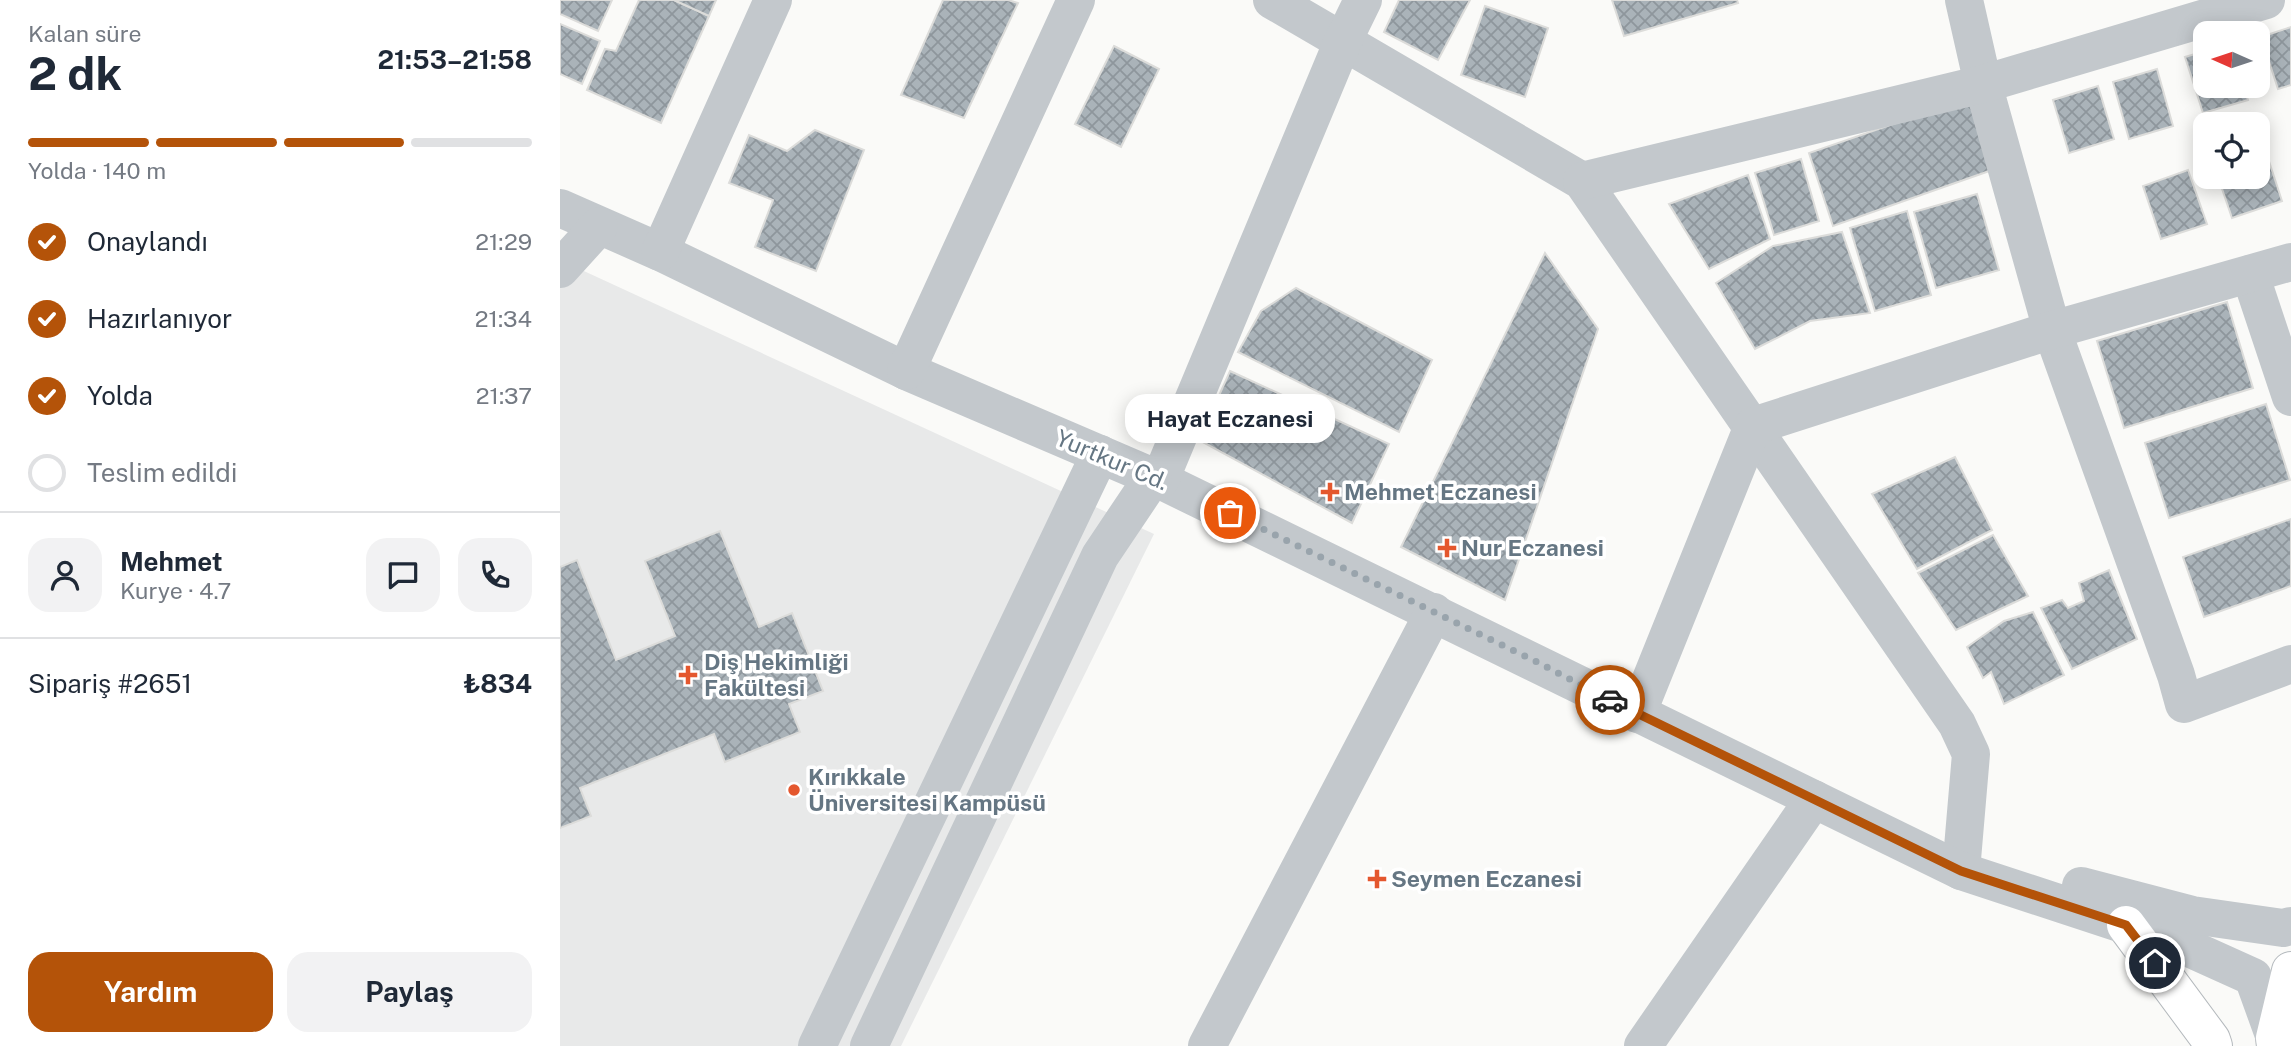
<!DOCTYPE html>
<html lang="tr">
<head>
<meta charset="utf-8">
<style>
  body { margin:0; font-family:"Public Sans",sans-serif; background:#f2f2f3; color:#1f2937; height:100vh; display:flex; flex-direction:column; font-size:26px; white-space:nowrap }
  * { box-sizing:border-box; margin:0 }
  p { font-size:23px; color:#747a83 }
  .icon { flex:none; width:38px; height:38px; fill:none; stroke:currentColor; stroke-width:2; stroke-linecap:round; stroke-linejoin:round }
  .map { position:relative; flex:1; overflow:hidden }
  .sheet { display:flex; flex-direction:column; background:#fff; width:560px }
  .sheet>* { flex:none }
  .needle { width:46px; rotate:273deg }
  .fabs { position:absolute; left:1633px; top:21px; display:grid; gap:14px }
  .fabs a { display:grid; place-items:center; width:77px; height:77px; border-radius:14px; background:#fff; box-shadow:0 4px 18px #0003; font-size:35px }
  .pin { position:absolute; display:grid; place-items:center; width:60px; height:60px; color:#fff; margin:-30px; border:4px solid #fff; border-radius:50%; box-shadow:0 2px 7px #0007 }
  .courier { position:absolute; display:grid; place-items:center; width:70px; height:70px; margin:-35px; border:5px solid #b45309; border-radius:50%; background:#fff; color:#222; box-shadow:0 2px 9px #0007 }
  .bubble { position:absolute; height:49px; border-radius:21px; background:#fff; box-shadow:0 4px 18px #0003; font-size:23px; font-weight:700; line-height:49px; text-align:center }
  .overview em { font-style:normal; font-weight:700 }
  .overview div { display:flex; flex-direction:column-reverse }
  .overview { display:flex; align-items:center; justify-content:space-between; height:119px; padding:0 28px }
  h1 { font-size:46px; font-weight:700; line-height:52px }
  .bar { display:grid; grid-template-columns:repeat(4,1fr); gap:10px 7px; align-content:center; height:84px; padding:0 28px }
  .bar i { height:9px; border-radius:5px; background:#e0e1e3 }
  .bar .on { background:#b45309 }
  .bar p { grid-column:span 4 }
  .line { display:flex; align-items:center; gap:18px; padding:0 28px; border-top:2px solid #e0e1e3 }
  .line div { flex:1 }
  .round { display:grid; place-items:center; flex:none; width:74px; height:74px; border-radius:21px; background:#f2f2f3 }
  ol { padding:0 28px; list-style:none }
  li { display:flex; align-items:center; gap:21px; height:77px }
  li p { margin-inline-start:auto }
  li .icon { padding:7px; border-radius:50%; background:#b45309; color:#fff; stroke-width:4 }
  li:last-child { color:#747a83 }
  li i { width:38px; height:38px; border:4px solid #e0e1e3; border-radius:50% }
  .primary-button { display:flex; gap:14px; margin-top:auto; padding:14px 28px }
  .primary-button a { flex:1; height:80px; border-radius:21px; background:#b45309; color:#fff; font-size:28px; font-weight:700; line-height:80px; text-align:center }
  .primary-button a+a { background:#f2f2f3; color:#1f2937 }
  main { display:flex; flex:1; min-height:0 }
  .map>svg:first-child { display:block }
  .built { fill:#e8e9e9 }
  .building { fill:url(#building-cross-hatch); stroke:#dcdcda; stroke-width:2 }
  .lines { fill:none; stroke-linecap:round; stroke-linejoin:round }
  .major-casing { stroke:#b5babe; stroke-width:40 }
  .highway-casing { stroke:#b4b9bd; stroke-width:40 }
  .minor { stroke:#c3c8cc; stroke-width:38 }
  .major { stroke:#fff; stroke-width:38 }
  .highway { stroke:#fff; stroke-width:38 }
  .done { stroke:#99a4ac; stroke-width:7; stroke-dasharray:0 12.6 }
  .route { stroke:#b45309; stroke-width:9 }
  .poi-dot { fill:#e4572e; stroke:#fff; stroke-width:2.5 }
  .labels { text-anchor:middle; stroke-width:7; stroke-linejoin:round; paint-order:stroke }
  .street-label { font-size:23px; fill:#657683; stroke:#fff }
  .poi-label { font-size:23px; font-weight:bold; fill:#657683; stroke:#fff; text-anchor:start }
</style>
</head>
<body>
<main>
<section class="sheet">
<div class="overview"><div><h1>2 dk</h1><p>Kalan süre</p></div><em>21:53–21:58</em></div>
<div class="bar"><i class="on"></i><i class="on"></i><i class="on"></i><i></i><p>Yolda · 140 m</p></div>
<ol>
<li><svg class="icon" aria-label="check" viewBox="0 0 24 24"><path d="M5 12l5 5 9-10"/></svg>Onaylandı<p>21:29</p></li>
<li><svg class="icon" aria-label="check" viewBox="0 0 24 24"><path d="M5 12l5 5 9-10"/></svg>Hazırlanıyor<p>21:34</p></li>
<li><svg class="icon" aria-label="check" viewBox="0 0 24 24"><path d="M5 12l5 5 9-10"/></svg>Yolda<p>21:37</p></li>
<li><i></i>Teslim edildi</li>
</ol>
<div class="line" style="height:126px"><a class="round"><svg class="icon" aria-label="person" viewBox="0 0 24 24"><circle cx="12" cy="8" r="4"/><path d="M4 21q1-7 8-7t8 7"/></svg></a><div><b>Mehmet</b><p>Kurye · 4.7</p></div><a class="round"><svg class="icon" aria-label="chat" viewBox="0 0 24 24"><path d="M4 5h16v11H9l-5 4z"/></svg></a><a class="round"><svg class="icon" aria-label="phone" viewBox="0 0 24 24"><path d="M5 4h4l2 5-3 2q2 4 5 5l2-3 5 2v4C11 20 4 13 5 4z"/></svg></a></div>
<div class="line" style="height:91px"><div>Sipariş #2651</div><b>₺834</b></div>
<div class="primary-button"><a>Yardım</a><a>Paylaş</a></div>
</section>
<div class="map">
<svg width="1731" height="1046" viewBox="0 0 1731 1046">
  <defs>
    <pattern id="building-cross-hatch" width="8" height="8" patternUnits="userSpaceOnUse" patternTransform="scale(1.75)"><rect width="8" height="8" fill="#aab3b9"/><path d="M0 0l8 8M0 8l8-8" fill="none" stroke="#8e969c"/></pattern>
  </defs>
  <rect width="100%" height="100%" fill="#fafaf8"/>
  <path class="built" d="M 0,260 L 594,534 L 341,1046 L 0,1046 Z"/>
  <g class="building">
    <path d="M 0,0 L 52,0 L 38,31 L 0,14 Z"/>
    <path d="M 79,0 L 114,0 L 149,16 L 101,123 L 27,90 L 45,49 L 56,51 Z"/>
    <path d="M 114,0 L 156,0 L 149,16 Z"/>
    <path d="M 383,0 L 448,0 L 458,3 L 404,118 L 341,95 Z"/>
    <path d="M 839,0 L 910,0 L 878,60 L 824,32 Z"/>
    <path d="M 1052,0 L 1177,0 L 1178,3 L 1064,36 Z"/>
    <path d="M 925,6 L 988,28 L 965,97 L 901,75 Z"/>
    <path d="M 0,24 L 40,41 L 22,84 L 0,74 Z"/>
    <path d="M 1731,27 L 1731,85 L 1718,89 L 1701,37 Z"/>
    <path d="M 554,46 L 599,69 L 561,147 L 515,124 Z"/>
    <path d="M 1645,51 L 1645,86 L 1683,86 L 1688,100 L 1643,113 L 1625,57 Z"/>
    <path d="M 1597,69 L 1613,126 L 1569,139 L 1553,82 Z"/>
    <path d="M 1538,86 L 1554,139 L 1509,153 L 1493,100 Z"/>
    <path d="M 1411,97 L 1432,170 L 1273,226 L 1249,153 Z"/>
    <path d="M 255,130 L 304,150 L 256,271 L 195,247 L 213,200 L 169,183 L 189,135 L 227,151 Z"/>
    <path d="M 1705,149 L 1722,201 L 1672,218 L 1658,177 L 1698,177 L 1698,152 Z"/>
    <path d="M 1241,159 L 1259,221 L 1214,235 L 1195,173 Z"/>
    <path d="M 1628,170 L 1647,224 L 1601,239 L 1583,186 Z"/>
    <path d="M 1188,175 L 1210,239 L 1149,269 L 1109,204 Z"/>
    <path d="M 1417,194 L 1439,270 L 1376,288 L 1354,212 Z"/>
    <path d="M 1347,211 L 1371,295 L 1315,311 L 1290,228 Z"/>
    <path d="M 1282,232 L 1310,313 L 1250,321 L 1195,349 L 1156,283 L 1213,246 Z"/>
    <path d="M 985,253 L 1038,329 L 945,600 L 841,547 Z"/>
    <path d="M 736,288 L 872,360 L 839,432 L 678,352 L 701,311 Z"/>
    <path d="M 1667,302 L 1693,388 L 1564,428 L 1537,341 Z"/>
    <path d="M 670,371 L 829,444 L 792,523 L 639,440 Z"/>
    <path d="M 1706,404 L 1730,480 L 1609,518 L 1585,443 Z"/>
    <path d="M 1395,457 L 1432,530 L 1357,569 L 1312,494 Z"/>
    <path d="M 1731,519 L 1731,586 L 1644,617 L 1623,557 Z"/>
    <path d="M 160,531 L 199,627 L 232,613 L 263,691 L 229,704 L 240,732 L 165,762 L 154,734 L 20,788 L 31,816 L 0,828 L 0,567 L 17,560 L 56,660 L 115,636 L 85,561 Z"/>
    <path d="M 1433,535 L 1468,596 L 1396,630 L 1358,573 Z"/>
    <path d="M 1549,570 L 1577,639 L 1512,669 L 1481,608 L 1502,600 L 1508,608 L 1524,601 L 1519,583 Z"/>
    <path d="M 1473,612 L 1504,675 L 1444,704 L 1431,672 L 1423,678 L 1407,647 L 1444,621 Z"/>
  </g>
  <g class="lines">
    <g class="major-casing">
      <path id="major" d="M 1716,1046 L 1715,1038 L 1731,971"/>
    </g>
    <g class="highway-casing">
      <path id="highway" d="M 1566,925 L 1651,1040 L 1653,1046"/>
    </g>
    <g class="minor">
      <path d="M 712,0 L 1022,181 L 1397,724 L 1411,754 L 1401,871"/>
      <path d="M 1404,0 L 1423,84 L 1492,330 L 1616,675 L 1624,704 L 1731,664"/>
      <path d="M 1022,181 L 1423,84 L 1706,0"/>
      <path d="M 0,208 L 100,252 L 346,371 L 600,480 L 1401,871 L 1611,940 L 1693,977 L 1715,1038"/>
      <path d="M 100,252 L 213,0"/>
      <path d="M 0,269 L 39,226"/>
      <path d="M 1690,274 L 1731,397"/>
      <path d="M 346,371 L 516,0"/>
      <path d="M 600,480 L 783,41 L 803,0"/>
      <path d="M 1077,714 L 1193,426 L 1492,330 L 1731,262"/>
      <path d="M 1521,886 L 1632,915 L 1723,928 L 1731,926"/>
      <path d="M 257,1046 L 540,454"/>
      <path d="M 309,1046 L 540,556 L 593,477"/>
      <path d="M 647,1046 L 874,612"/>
      <path d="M 1083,1046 L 1254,799"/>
    </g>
    <use href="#major" class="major"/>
    <use href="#highway" class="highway"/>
  </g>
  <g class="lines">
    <path class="done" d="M 670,513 L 975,661 L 1050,700"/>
    <path class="route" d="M 1050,700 L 1401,871 L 1566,925 L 1595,963"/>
  </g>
  <g class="poi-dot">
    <path d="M766.5 481.5h7v7h7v7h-7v7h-7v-7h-7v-7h7z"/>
    <path d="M883.5 537.5h7v7h7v7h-7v7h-7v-7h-7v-7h7z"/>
    <path d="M124.5 664.5h7v7h7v7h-7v7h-7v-7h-7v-7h7z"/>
    <circle cx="234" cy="790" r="7"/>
    <path d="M813.5 868.5h7v7h7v7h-7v7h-7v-7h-7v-7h7z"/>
  </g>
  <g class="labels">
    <g class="street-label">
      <text transform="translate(552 460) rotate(23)" y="8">Yurtkur Cd.</text>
    </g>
    <g class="poi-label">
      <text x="784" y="500">Mehmet Eczanesi</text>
      <text x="901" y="556">Nur Eczanesi</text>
      <text x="144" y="670">Diş Hekimliği<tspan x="144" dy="26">Fakültesi</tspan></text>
      <text x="248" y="785">Kırıkkale<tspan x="248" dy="26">Üniversitesi Kampüsü</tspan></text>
      <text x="831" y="887">Seymen Eczanesi</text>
    </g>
  </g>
</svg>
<div class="fabs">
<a><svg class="needle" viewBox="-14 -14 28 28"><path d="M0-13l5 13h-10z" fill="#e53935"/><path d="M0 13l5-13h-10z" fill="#747a83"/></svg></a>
<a><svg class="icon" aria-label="locate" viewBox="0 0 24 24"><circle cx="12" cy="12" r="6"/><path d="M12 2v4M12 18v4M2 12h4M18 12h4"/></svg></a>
</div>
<div class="pin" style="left:670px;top:513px;background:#ea580c"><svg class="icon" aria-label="bag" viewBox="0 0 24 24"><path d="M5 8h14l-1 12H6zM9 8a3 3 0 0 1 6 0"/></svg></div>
<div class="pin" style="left:1595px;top:963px;background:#1f2937"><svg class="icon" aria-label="home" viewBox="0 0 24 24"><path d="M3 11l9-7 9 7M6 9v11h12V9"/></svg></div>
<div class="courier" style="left:1050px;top:700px"><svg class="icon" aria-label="car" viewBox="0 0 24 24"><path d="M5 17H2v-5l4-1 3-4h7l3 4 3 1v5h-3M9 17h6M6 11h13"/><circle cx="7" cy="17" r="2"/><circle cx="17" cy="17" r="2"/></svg></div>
<div class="bubble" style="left:565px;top:394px;width:210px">Hayat Eczanesi</div>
</div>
</main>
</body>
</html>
